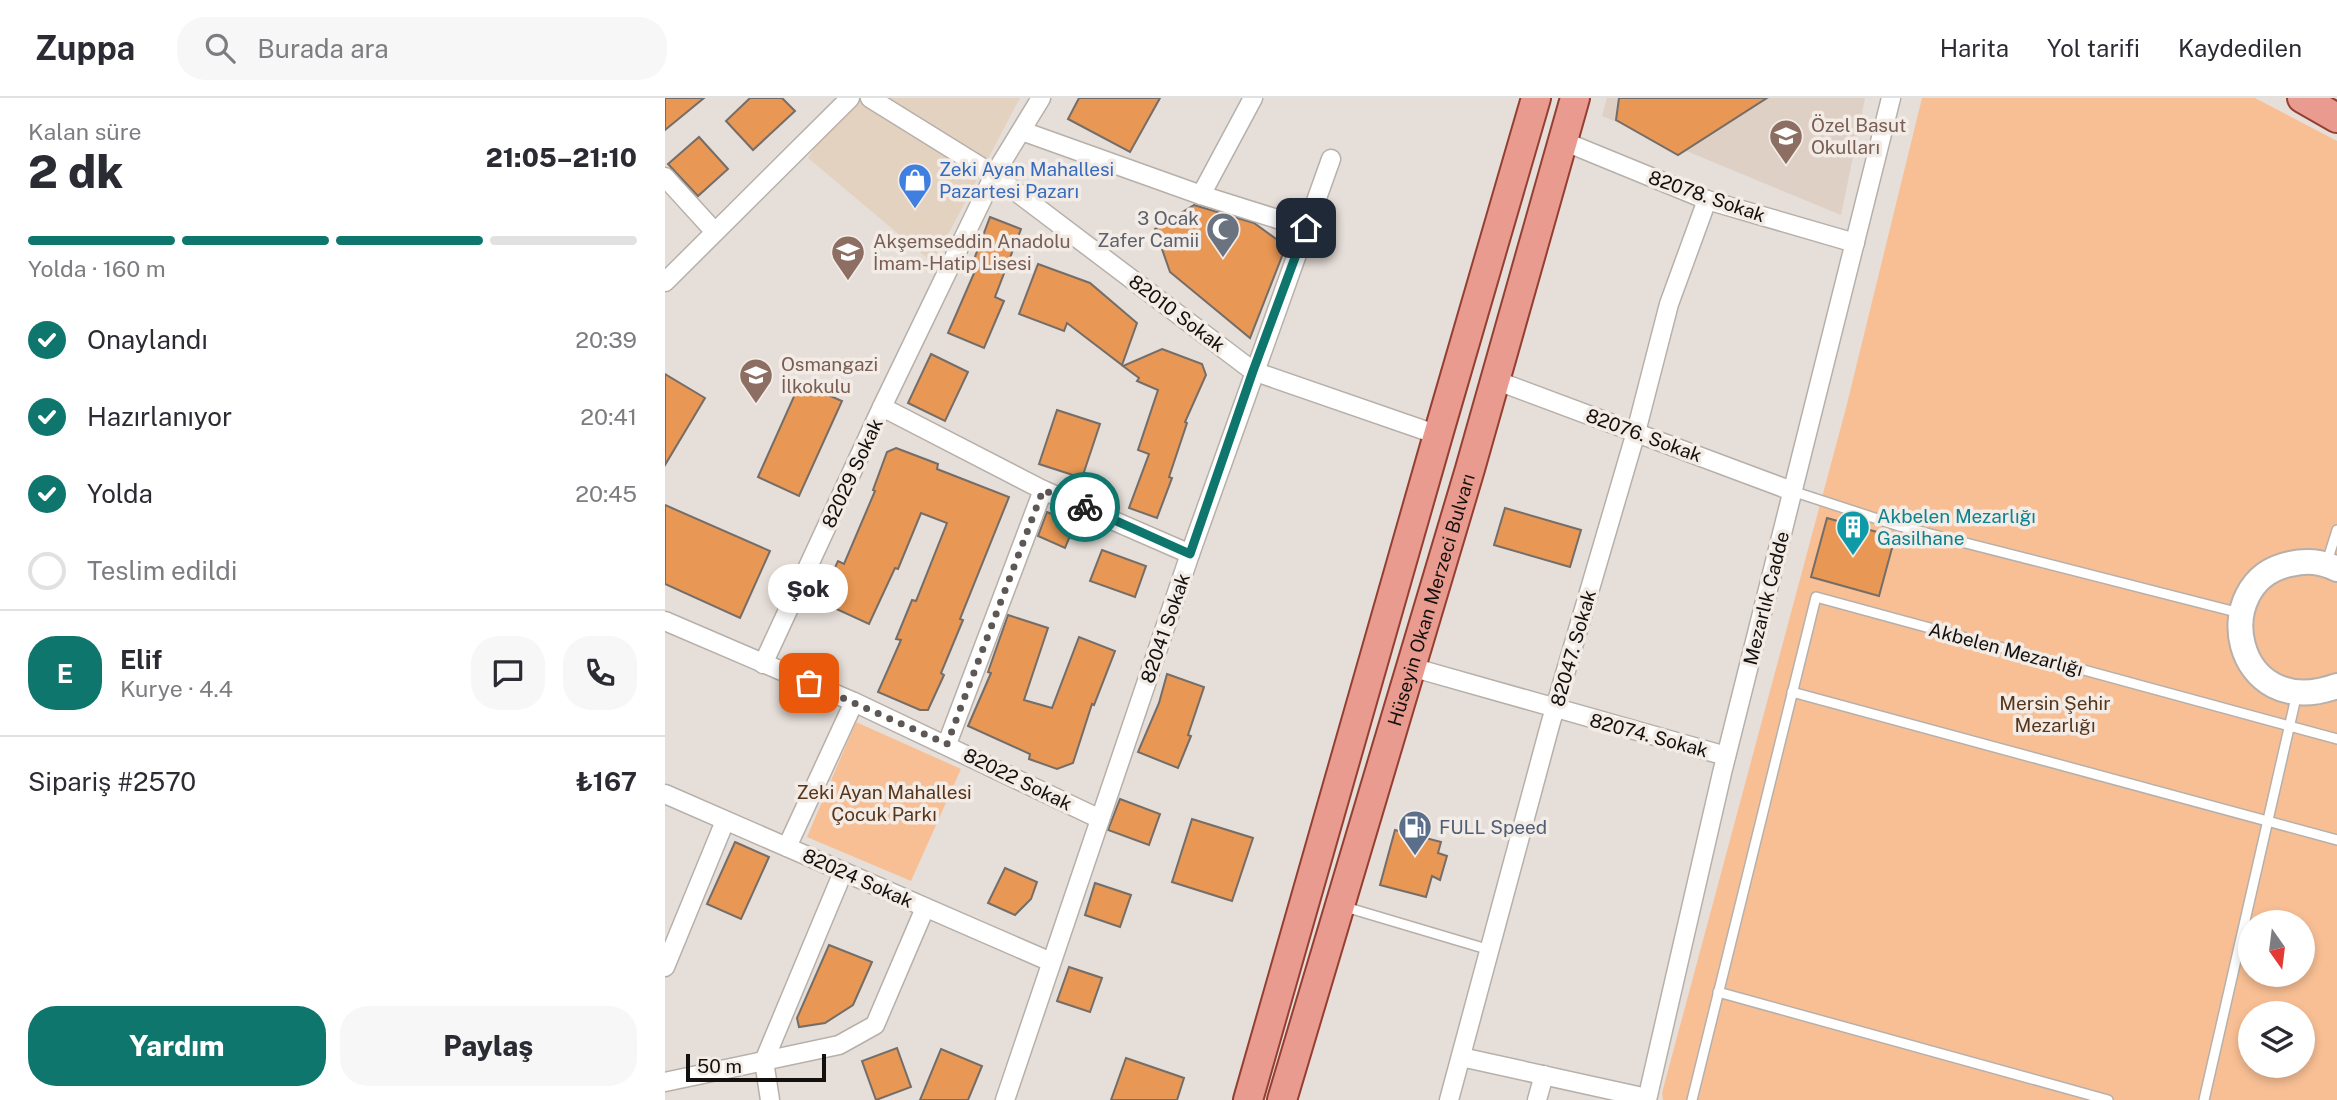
<!DOCTYPE html>
<html lang="tr">
<head>
<meta charset="utf-8">
<style>
  body { margin:0; font-family:"Public Sans",sans-serif; background:#f7f7f7; color:#2b2b33; height:100vh; display:flex; flex-direction:column; font-size:26px; white-space:nowrap }
  * { box-sizing:border-box; margin:0 }
  p { font-size:23px; color:#7c7c81 }
  .icon { flex:none; width:38px; height:38px; fill:none; stroke:currentColor; stroke-width:2; stroke-linecap:round; stroke-linejoin:round }
  .map { position:relative; flex:1; overflow:hidden }
  .drawer { display:flex; flex-direction:column; background:#fff; width:665px }
  .drawer>* { flex:none }
  .needle { width:46px; rotate:166deg }
  .tools { position:absolute; left:1573px; top:812px; display:grid; gap:14px }
  .tools a { display:grid; place-items:center; width:77px; height:77px; border-radius:50%; background:#fff; box-shadow:0 4px 10px #0003; font-size:35px }
  .scale { position:absolute; left:21px; bottom:18px; width:140px; box-sizing:border-box; padding-left:7px; border:4px solid #13100e; border-top:0; font-size:19px; line-height:24px; white-space:nowrap; color:#13100e; -webkit-text-stroke:5px #f3ebe5; paint-order:stroke }
  .pin { position:absolute; display:grid; place-items:center; width:60px; height:60px; color:#fff; margin:-30px; border-radius:14px; box-shadow:0 4px 10px #0006 }
  .courier { position:absolute; display:grid; place-items:center; width:70px; height:70px; margin:-35px; border:5px solid #0f766e; border-radius:50%; background:#fff; color:#222; box-shadow:0 2px 9px #0007 }
  .bubble { position:absolute; height:49px; border-radius:24px; background:#fff; box-shadow:0 4px 10px #0003; font-size:23px; font-weight:800; line-height:49px; text-align:center }
  .headline em { font-style:normal; font-weight:800 }
  .headline div { display:flex; flex-direction:column-reverse }
  .headline { display:flex; align-items:center; justify-content:space-between; height:119px; padding:0 28px }
  h1 { font-size:46px; font-weight:800; line-height:52px }
  .bar { display:grid; grid-template-columns:repeat(4,1fr); gap:10px 7px; align-content:center; height:84px; padding:0 28px }
  .bar i { height:9px; border-radius:5px; background:#e1e1e2 }
  .bar .active { background:#0f766e }
  .bar p { grid-column:span 4 }
  .line { display:flex; align-items:center; gap:18px; padding:0 28px; border-top:2px solid #e1e1e2 }
  .line div { flex:1 }
  .round { display:grid; place-items:center; flex:none; width:74px; height:74px; border-radius:28px; background:#f7f7f7 }
  ol { padding:0 28px; list-style:none }
  li { display:flex; align-items:center; gap:21px; height:77px }
  li p { margin-inline-start:auto }
  li .icon { padding:7px; border-radius:50%; background:#0f766e; color:#fff; stroke-width:4 }
  li:last-child { color:#7c7c81 }
  li i { width:38px; height:38px; border:4px solid #e1e1e2; border-radius:50% }
  .primary-button { display:flex; gap:14px; margin-top:auto; padding:14px 28px }
  .primary-button a { flex:1; height:80px; border-radius:28px; background:#0f766e; color:#fff; font-size:28px; font-weight:800; line-height:80px; text-align:center }
  .primary-button a+a { background:#f7f7f7; color:#2b2b33 }
  header { display:flex; align-items:center; gap:42px; box-sizing:border-box; height:98px; padding:0 35px; background:#fff; border-bottom:2px solid #e1e1e2 }
  header strong { font-size:33px }
  nav { display:flex; gap:38px; margin-inline-start:auto; font-size:24px }
  .search { width:490px; height:63px; background:#f7f7f7; display:flex; align-items:center; gap:18px; box-sizing:border-box; padding:0 24px; border-radius:28px; color:#7c7c81; font-size:26px }
  main { display:flex; flex:1; min-height:0 }
  .map>svg:first-child { display:block }
  .commercial { fill:#e4d2c1 }
  .built { fill:#ded0c5 }
  .green { fill:#f8bf94; fill-rule:evenodd }
  .building { fill:#e89754; stroke:#746d68; stroke-width:2 }
  .lines { fill:none; stroke-linecap:round; stroke-linejoin:round }
  .lane-casing { stroke:#b7b0aa; stroke-width:12 }
  .street-casing { stroke:#b7b0aa; stroke-width:21 }
  .secondary-casing { stroke:#b7b0aa; stroke-width:28 }
  .primary-casing { stroke:#943f32; stroke-width:32 }
  .lane { stroke:#fff; stroke-width:9 }
  .street { stroke:#fff; stroke-width:18 }
  .secondary { stroke:#fff; stroke-width:24 }
  .primary { stroke:#e99b90; stroke-width:28 }
  .done { stroke:#5d5855; stroke-width:7; stroke-dasharray:0 12.6 }
  .route { stroke:#0f766e; stroke-width:9 }
  .labels { text-anchor:middle; stroke-width:7; stroke-linejoin:round; paint-order:stroke }
  .education-label { font-size:19px; fill:#785e54; stroke:#f3ebe5; text-anchor:start }
  .shop-label { font-size:19px; fill:#366cbe; stroke:#f3ebe5; text-anchor:start }
  .street-label { font-size:19px; fill:#13100e; stroke:#f3ebe5 }
  .worship-label { font-size:19px; fill:#5b616d; stroke:#f3ebe5; text-anchor:end }
  .culture-label { font-size:19px; fill:#0d838f; stroke:#f3ebe5; text-anchor:start }
  .park-label { font-size:19px; fill:#57351a; stroke:#f3ebe5 }
  .service-label { font-size:19px; fill:#4e5e75; stroke:#f3ebe5; text-anchor:start }
</style>
</head>
<body>
<header>
<strong>Zuppa</strong>
<div class="search"><svg class="icon" aria-label="search" viewBox="0 0 24 24"><circle cx="10" cy="10" r="6"/><path d="M15 15l6 6"/></svg>Burada ara</div>
<nav><a>Harita</a><a>Yol tarifi</a><a>Kaydedilen</a></nav>
</header>
<main>
<section class="drawer">
<div class="headline"><div><h1>2 dk</h1><p>Kalan süre</p></div><em>21:05–21:10</em></div>
<div class="bar"><i class="active"></i><i class="active"></i><i class="active"></i><i></i><p>Yolda · 160 m</p></div>
<ol>
<li><svg class="icon" aria-label="check" viewBox="0 0 24 24"><path d="M5 12l5 5 9-10"/></svg>Onaylandı<p>20:39</p></li>
<li><svg class="icon" aria-label="check" viewBox="0 0 24 24"><path d="M5 12l5 5 9-10"/></svg>Hazırlanıyor<p>20:41</p></li>
<li><svg class="icon" aria-label="check" viewBox="0 0 24 24"><path d="M5 12l5 5 9-10"/></svg>Yolda<p>20:45</p></li>
<li><i></i>Teslim edildi</li>
</ol>
<div class="line" style="height:126px"><b class="round" style="background:#0f766e;color:#fff">E</b><div><b>Elif</b><p>Kurye · 4.4</p></div><a class="round"><svg class="icon" aria-label="chat" viewBox="0 0 24 24"><path d="M4 5h16v11H9l-5 4z"/></svg></a><a class="round"><svg class="icon" aria-label="phone" viewBox="0 0 24 24"><path d="M5 4h4l2 5-3 2q2 4 5 5l2-3 5 2v4C11 20 4 13 5 4z"/></svg></a></div>
<div class="line" style="height:91px"><div>Sipariş #2570</div><b>₺167</b></div>
<div class="primary-button"><a>Yardım</a><a>Paylaş</a></div>
</section>
<div class="map">
<svg width="1672" height="1002" viewBox="0 0 1672 1002">
  <rect width="100%" height="100%" fill="#e6ded8"/>
  <path class="commercial" d="M 181,0 L 355,0 L 268,165 L 143,60 Z"/>
  <path class="built" d="M 942,0 L 1200,0 L 1176,117 L 937,18 Z"/>
  <g class="green">
    <path d="M 1257,0 L 1590,0 L 1672,43 L 1672,1002 L 998,1002 L 997,995 L 1181,310 ZM 1586,824 L 1638,824 L 1638,877 L 1586,877 ZM 1586,915 L 1638,915 L 1638,968 L 1586,968 Z"/>
    <path d="M 191,624 L 296,671 L 246,783 L 142,739 Z"/>
  </g>
  <g class="building">
    <path d="M 0,0 L 39,0 L 0,32 Z"/>
    <path d="M 85,0 L 117,0 L 130,13 L 88,52 L 61,23 Z"/>
    <path d="M 414,0 L 495,0 L 465,54 L 403,21 Z"/>
    <path d="M 954,0 L 1102,0 L 1013,57 L 951,22 Z"/>
    <path d="M 34,39 L 63,71 L 33,98 L 3,66 Z"/>
    <path d="M 529,107 L 589,125 L 621,148 L 585,240 L 505,174 L 490,131 Z"/>
    <path d="M 325,119 L 356,131 L 330,199 L 339,203 L 319,250 L 283,235 L 310,173 L 305,172 Z"/>
    <path d="M 373,166 L 425,185 L 472,225 L 457,267 L 402,225 L 399,233 L 354,216 Z"/>
    <path d="M 497,251 L 537,266 L 541,277 L 520,324 L 522,325 L 504,379 L 507,380 L 492,420 L 464,410 L 484,356 L 473,352 L 493,292 L 472,283 L 474,280 L 458,268 Z"/>
    <path d="M 266,256 L 303,274 L 280,323 L 243,305 Z"/>
    <path d="M 0,276 L 40,300 L 0,367 Z"/>
    <path d="M 135,285 L 177,303 L 134,398 L 93,379 Z"/>
    <path d="M 392,312 L 435,326 L 417,380 L 374,366 Z"/>
    <path d="M 231,350 L 273,366 L 272,371 L 344,399 L 295,521 L 298,522 L 276,575 L 279,577 L 263,612 L 255,612 L 213,594 L 236,542 L 231,541 L 247,502 L 251,503 L 282,425 L 256,415 L 233,471 L 230,470 L 204,526 L 154,503 L 173,463 L 179,466 L 210,393 L 208,392 L 222,354 Z"/>
    <path d="M 0,407 L 105,453 L 75,520 L 0,486 Z"/>
    <path d="M 840,410 L 916,432 L 905,469 L 829,447 Z"/>
    <path d="M 382,414 L 410,426 L 400,450 L 373,438 Z"/>
    <path d="M 1162,420 L 1230,439 L 1214,498 L 1146,479 Z"/>
    <path d="M 437,452 L 481,468 L 470,499 L 425,483 Z"/>
    <path d="M 343,517 L 383,530 L 359,602 L 387,610 L 414,539 L 450,553 L 429,607 L 427,606 L 408,665 L 392,671 L 364,661 L 365,656 L 303,628 L 326,575 L 323,574 Z"/>
    <path d="M 502,576 L 539,589 L 523,637 L 526,638 L 513,670 L 473,654 L 494,605 Z"/>
    <path d="M 455,701 L 495,716 L 484,747 L 443,732 Z"/>
    <path d="M 527,721 L 588,740 L 567,803 L 507,784 Z"/>
    <path d="M 730,732 L 776,744 L 773,755 L 782,758 L 775,782 L 767,778 L 761,799 L 715,787 Z"/>
    <path d="M 70,744 L 104,759 L 76,821 L 42,806 Z"/>
    <path d="M 340,770 L 372,784 L 366,801 L 350,817 L 323,805 Z"/>
    <path d="M 430,785 L 466,797 L 455,829 L 420,817 Z"/>
    <path d="M 164,847 L 207,864 L 188,907 L 160,925 L 134,929 L 132,920 Z"/>
    <path d="M 404,869 L 437,880 L 425,914 L 392,903 Z"/>
    <path d="M 232,950 L 246,989 L 211,1002 L 197,963 Z"/>
    <path d="M 276,951 L 317,968 L 303,1002 L 255,1002 Z"/>
    <path d="M 461,960 L 519,980 L 512,1002 L 446,1002 Z"/>
  </g>
  <g class="lines">
    <g class="lane-casing">
      <g id="lane">
        <path d="M 1127,393 L 1234,428 L 1575,515"/>
        <path d="M 1662,464 L 1672,432"/>
        <path d="M 1127,594 L 1672,742"/>
        <path d="M 677,808 L 825,852"/>
        <path d="M 1053,894 L 1443,1002"/>
        <path d="M 1027,1002 L 1151,499 L 1672,641"/>
        <path d="M 1539,1002 L 1632,595"/>
      </g>
    </g>
    <g class="street-casing">
      <g id="street">
        <path d="M 205,0 L 329,77 L 588,273 L 773,337"/>
        <path d="M 357,33 L 536,97 L 641,130"/>
        <path d="M 898,43 L 1042,102 L 1190,145"/>
        <path d="M 0,79 L 50,134"/>
        <path d="M 536,97 L 588,0"/>
        <path d="M 0,184 L 185,0"/>
        <path d="M 830,282 L 1127,393"/>
        <path d="M 217,309 L 378,392 L 525,456"/>
        <path d="M 0,523 L 189,604 L 435,721"/>
        <path d="M 98,566 L 217,309 L 329,77 L 376,0"/>
        <path d="M 746,569 L 1061,658"/>
        <path d="M 282,646 L 378,392"/>
        <path d="M 0,696 L 386,864"/>
        <path d="M 122,749 L 189,604"/>
        <path d="M 0,869 L 60,723"/>
        <path d="M 796,959 L 982,1000"/>
        <path d="M 0,984 L 174,947 L 210,927 L 260,810"/>
        <path d="M 105,1002 L 99,963 L 178,774"/>
        <path d="M 340,1002 L 525,456 L 666,61"/>
        <path d="M 784,1002 L 885,627 L 971,334 L 1004,206 L 1042,102"/>
        <path d="M 872,1002 L 879,977"/>
        <path d="M 982,1002 L 1057,675 L 1226,0"/>
      </g>
    </g>
    <g class="secondary-casing">
      <path id="secondary" d="M 1672,471 C 1656,463 1642,462 1625,466 C 1542,483 1567,626 1672,588"/>
    </g>
    <g class="primary-casing">
      <g id="primary">
        <path d="M 1637,0 L 1672,20"/>
        <path d="M 583,1002 L 773,337 L 871,0"/>
        <path id="s1" d="M 617,1002 L 805,371 L 910,0"/>
      </g>
    </g>
    <use href="#lane" class="lane"/>
    <use href="#street" class="street"/>
    <use href="#secondary" class="secondary"/>
    <use href="#primary" class="primary"/>
  </g>
  <g class="lines">
    <path class="done" d="M 144,585 L 282,646 L 378,392 L 420,409"/>
    <path class="route" d="M 420,409 L 525,456 L 588,273 L 641,130"/>
  </g>
  <defs>
    <g id="school-pin" transform="scale(1.75)"><path d="M0 17L-7.5 6A9.5 9.5 0 1 1 7.5 6Z" fill="#8d6e63" stroke="#f3ebe5"/><path d="M0-5L7-2L0 1L-7-2ZM-4 1L0 2.5L4 1V4Q0 6-4 4Z" fill="#fff"/></g>
    <g id="shop-pin" transform="scale(1.75)"><path d="M0 17L-7.5 6A9.5 9.5 0 1 1 7.5 6Z" fill="#3f7fe0" stroke="#f3ebe5"/><path d="M-5-2.5h2.3a2.7 3.5 0 0 1 5.4 0H5L5.5 6h-11ZM-1.5-2.5h3a1.5 2.3 0 0 0-3 0Z" fill="#fff"/></g>
    <g id="mosque-pin" transform="scale(1.75)"><path d="M0 17L-7.5 6A9.5 9.5 0 1 1 7.5 6Z" fill="#6b7280" stroke="#f3ebe5"/><path d="M3.5-4.9A6 6 0 1 0 3.5 4.9A5 5 0 1 1 3.5-4.9Z" fill="#fff"/></g>
    <g id="building-pin" transform="scale(1.75)"><path d="M0 17L-7.5 6A9.5 9.5 0 1 1 7.5 6Z" fill="#0f9aa8" stroke="#f3ebe5"/><path d="M-4-6H4V6H1V3H-1V6H-4ZM-2.5-4.3h1.7v1.8h-1.7ZM.8-4.3h1.7v1.8H.8ZM-2.5-1h1.7V.8h-1.7ZM.8-1h1.7V.8H.8Z" fill="#fff"/></g>
    <g id="fuel-pin" transform="scale(1.75)"><path d="M0 17L-7.5 6A9.5 9.5 0 1 1 7.5 6Z" fill="#5c6f8a" stroke="#f3ebe5"/><path d="M-5.5-6h7V0h2V4h1.3V-2.5L3-4.5l.8-.8L6-3V5H2.5V1h-1V6h-7ZM-4.2-4.7v3.2H.2V-4.7Z" fill="#fff"/></g>
  </defs>
  <g fill-rule="evenodd">
    <use href="#school-pin" x="1121" y="38"/>
    <use href="#shop-pin" x="250" y="82"/>
    <use href="#mosque-pin" x="558" y="131"/>
    <use href="#school-pin" x="183" y="154"/>
    <use href="#school-pin" x="91" y="277"/>
    <use href="#building-pin" x="1188" y="429"/>
    <use href="#fuel-pin" x="750" y="729"/>
  </g>
  <g class="labels">
    <g class="education-label">
      <text x="1146" y="34">Özel Basut<tspan x="1146" dy="22">Okulları</tspan></text>
      <text x="208" y="150">Akşemseddin Anadolu<tspan x="208" dy="22">İmam-Hatip Lisesi</tspan></text>
      <text x="116" y="273">Osmangazi<tspan x="116" dy="22">İlkokulu</tspan></text>
    </g>
    <g class="shop-label">
      <text x="274" y="78">Zeki Ayan Mahallesi<tspan x="274" dy="22">Pazartesi Pazarı</tspan></text>
    </g>
    <g class="street-label">
      <text transform="translate(1042 98) rotate(19)" y="7">82078. Sokak</text>
      <text transform="translate(512 215) rotate(37)" y="7">82010 Sokak</text>
      <text transform="translate(979 337) rotate(20)" y="7">82076. Sokak</text>
      <text transform="translate(187 375) rotate(-65)" y="7">82029 Sokak</text>
      <text transform="translate(1101 500) rotate(-76)" y="7">Mezarlık Cadde</text>
      <text dy="7" stroke="none"><textPath href="#s1" startOffset="522">Hüseyin Okan Merzeci Bulvarı</textPath></text>
      <text transform="translate(500 530) rotate(-71)" y="7">82041 Sokak</text>
      <text transform="translate(908 550) rotate(-74)" y="7">82047. Sokak</text>
      <text transform="translate(1341 551) rotate(15)" y="7">Akbelen Mezarlığı</text>
      <text transform="translate(984 637) rotate(15)" y="7">82074. Sokak</text>
      <text transform="translate(353 681) rotate(26)" y="7">82022 Sokak</text>
      <text transform="translate(193 780) rotate(24)" y="7">82024 Sokak</text>
    </g>
    <g class="worship-label">
      <text x="534" y="127">3 Ocak<tspan x="534" dy="22">Zafer Camii</tspan></text>
    </g>
    <g class="culture-label">
      <text x="1212" y="425">Akbelen Mezarlığı<tspan x="1212" dy="22">Gasilhane</tspan></text>
    </g>
    <g class="park-label">
      <text x="1390" y="612">Mersin Şehir<tspan x="1390" dy="22">Mezarlığı</tspan></text>
      <text x="219" y="701">Zeki Ayan Mahallesi<tspan x="219" dy="22">Çocuk Parkı</tspan></text>
    </g>
    <g class="service-label">
      <text x="774" y="736">FULL Speed</text>
    </g>
  </g>
</svg>
<div class="tools">
<a><svg class="needle" viewBox="-14 -14 28 28"><path d="M0-13l5 13h-10z" fill="#e53935"/><path d="M0 13l5-13h-10z" fill="#7c7c81"/></svg></a>
<a><svg class="icon" aria-label="layers" viewBox="0 0 24 24"><path d="M12 4l9 5-9 5-9-5zM3 14l9 5 9-5"/></svg></a>
</div>
<div class="scale">50 m</div>
<div class="pin" style="left:144px;top:585px;background:#ea580c"><svg class="icon" aria-label="bag" viewBox="0 0 24 24"><path d="M5 8h14l-1 12H6zM9 8a3 3 0 0 1 6 0"/></svg></div>
<div class="pin" style="left:641px;top:130px;background:#1f2937"><svg class="icon" aria-label="home" viewBox="0 0 24 24"><path d="M3 11l9-7 9 7M6 9v11h12V9"/></svg></div>
<div class="courier" style="left:420px;top:409px"><svg class="icon" aria-label="bike" viewBox="0 0 24 24"><circle cx="6" cy="16" r="4"/><circle cx="18" cy="16" r="4"/><path d="M6 16l4-8h5l3 8M10 8l3 8H6M13 5h3"/></svg></div>
<div class="bubble" style="left:103px;top:466px;width:80px">Şok</div>
</div>
</main>
</body>
</html>
